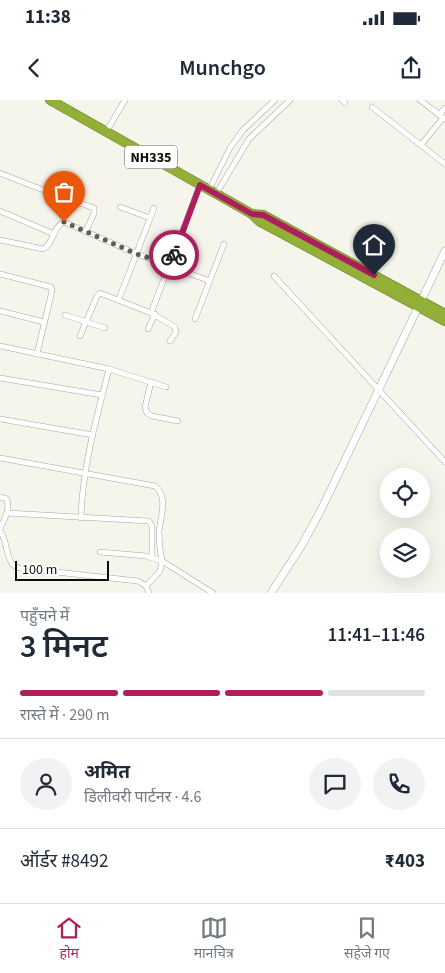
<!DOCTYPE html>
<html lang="hi">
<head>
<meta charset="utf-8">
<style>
  body { margin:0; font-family:"Source Sans 3","Noto Sans Devanagari",sans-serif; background:#f2f2f3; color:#1f2937; height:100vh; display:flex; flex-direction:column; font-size:19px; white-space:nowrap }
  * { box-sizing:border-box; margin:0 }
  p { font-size:16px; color:#747a83 }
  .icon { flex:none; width:28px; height:28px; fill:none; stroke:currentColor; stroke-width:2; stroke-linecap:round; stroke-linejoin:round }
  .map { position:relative; height:493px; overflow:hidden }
  .sheet { display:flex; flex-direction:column; background:#fff; flex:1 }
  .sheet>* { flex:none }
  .tools { position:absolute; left:380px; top:368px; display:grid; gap:10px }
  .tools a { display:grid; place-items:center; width:50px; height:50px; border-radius:50%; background:#fff; box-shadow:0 5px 20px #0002; font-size:25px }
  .scale { position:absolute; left:15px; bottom:12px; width:94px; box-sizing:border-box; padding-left:5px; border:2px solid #0d0d0a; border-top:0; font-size:14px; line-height:18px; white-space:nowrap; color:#0d0d0a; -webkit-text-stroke:4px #fff; paint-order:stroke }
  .pin { position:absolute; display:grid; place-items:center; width:42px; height:42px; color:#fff; margin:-51px -21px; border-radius:50% 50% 50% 0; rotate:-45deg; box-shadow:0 0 5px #0007 }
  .pin .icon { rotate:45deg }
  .courier { position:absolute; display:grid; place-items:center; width:50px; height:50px; margin:-25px; border:4px solid #ac1f5c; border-radius:50%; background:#fff; color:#222; box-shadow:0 1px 6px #0007 }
  .head em { font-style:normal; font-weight:600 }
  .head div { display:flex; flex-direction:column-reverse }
  .head { display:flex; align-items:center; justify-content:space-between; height:85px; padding:0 20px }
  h1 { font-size:32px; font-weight:600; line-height:38px }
  .bar { display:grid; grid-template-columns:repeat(4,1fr); gap:8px 5px; align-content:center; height:60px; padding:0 20px }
  .bar i { height:6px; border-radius:4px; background:#e0e1e3 }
  .bar .selected { background:#ac1f5c }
  .bar p { grid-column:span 4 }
  .line { display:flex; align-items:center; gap:12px; padding:0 20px; border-top:1px solid #e0e1e3 }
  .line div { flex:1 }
  .round { display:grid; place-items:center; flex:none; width:52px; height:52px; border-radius:26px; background:#f2f2f3 }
  .status { display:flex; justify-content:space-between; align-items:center; height:35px; padding:0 25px; background:#fff; direction:ltr }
  .status svg { height:14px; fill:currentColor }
  header { display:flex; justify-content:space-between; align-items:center; height:65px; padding:0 20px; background:#fff; font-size:22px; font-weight:600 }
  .tabs { display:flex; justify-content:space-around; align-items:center; height:70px; border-top:1px solid #e0e1e3; background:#fff; font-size:14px; color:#747a83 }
  .tabs a { display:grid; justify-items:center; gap:2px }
  .tabs .selected { color:#ac1f5c }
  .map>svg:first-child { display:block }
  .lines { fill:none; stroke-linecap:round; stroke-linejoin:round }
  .street-casing { stroke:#a6a59d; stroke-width:6 }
  .secondary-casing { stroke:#a6a59d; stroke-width:8 }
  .highway-casing { stroke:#637728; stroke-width:10 }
  .street { stroke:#fff; stroke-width:5 }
  .secondary { stroke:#fff; stroke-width:7 }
  .highway { stroke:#92b038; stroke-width:9 }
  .done { stroke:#5f5e59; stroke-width:5; stroke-dasharray:0 9 }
  .route { stroke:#ac1f5c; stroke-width:6 }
  .labels { text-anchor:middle; stroke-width:4; stroke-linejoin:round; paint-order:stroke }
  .shield { fill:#fff; stroke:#565654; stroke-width:1 }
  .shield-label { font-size:14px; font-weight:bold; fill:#0d0d0a }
</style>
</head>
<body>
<div class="status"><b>11:38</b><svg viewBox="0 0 49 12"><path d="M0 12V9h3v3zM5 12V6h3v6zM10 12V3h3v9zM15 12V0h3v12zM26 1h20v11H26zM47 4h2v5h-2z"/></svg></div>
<header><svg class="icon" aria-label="back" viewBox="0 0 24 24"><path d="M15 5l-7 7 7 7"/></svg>Munchgo<svg class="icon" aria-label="share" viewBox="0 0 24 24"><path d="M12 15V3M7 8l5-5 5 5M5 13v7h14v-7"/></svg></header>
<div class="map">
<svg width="445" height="493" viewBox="0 0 445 493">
  <rect width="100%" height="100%" fill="#f6f5ec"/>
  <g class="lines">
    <g class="street-casing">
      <g id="street">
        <path d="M 342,0 L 345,3"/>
        <path d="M 420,0 L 445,19"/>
        <path d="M 372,7 L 445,64"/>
        <path d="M 439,15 L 445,8"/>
        <path d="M 106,32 L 125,0"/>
        <path d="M 421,45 L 443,18"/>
        <path d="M 0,73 L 30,85 L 91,107 L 94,108 L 94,113 L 86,131"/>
        <path d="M 209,90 L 230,48 L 243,30 L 275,0"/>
        <path d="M 216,94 L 249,39 L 290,0"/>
        <path d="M 120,107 L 150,118"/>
        <path d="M 0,111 L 54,134"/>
        <path d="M 0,140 L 43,149 C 54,144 52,127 64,122 L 137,154 L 210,181"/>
        <path d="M 0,174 L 51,187 L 52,191 L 37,254"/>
        <path d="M 274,176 L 445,362"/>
        <path d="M 119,199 L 154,108"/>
        <path d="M 0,211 L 44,222"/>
        <path d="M 151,213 L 200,85"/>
        <path d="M 65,215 L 105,228"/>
        <path d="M 195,219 L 224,144"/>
        <path d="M 148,229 L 155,214"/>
        <path d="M 80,236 L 97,196 L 100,193 L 151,213 L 175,227 L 176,232 L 170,241"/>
        <path d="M 0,246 L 109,269 L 166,287"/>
        <path d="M 0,278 L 102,295"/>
        <path d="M 151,282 L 145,307 L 147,313 L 152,316 L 178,321"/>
        <path d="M 0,319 L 93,335"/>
        <path d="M 0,358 L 155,386 C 169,397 160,418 159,433 C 159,442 160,452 162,461 L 213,493"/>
        <path d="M 0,397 L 7,399 L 8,406 L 7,413 L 0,429"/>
        <path d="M 7,413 L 149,421 L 152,426 L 152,457"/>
        <path d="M 81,418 C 82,369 97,316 109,269"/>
        <path d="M 0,431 C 8,441 5,455 13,465 L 19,468 L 138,481 L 146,486 L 149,493"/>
        <path d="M 100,452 L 146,456 L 162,461 L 160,471 L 146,486"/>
      </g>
    </g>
    <g class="secondary-casing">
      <path id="secondary" d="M 271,493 L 302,445 L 322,408 L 445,151"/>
    </g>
    <g class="highway-casing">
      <g id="highway">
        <path d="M 50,0 L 252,114 L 259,121 L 445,221"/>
        <path d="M 252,114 L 263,115 L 445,214"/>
      </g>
    </g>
    <use href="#street" class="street"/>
    <use href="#secondary" class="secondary"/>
    <use href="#highway" class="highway"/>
  </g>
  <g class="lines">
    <path class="done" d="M 64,122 L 137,154 L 170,165 L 174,155"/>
    <path class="route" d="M 174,155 L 200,85 L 252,114 L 263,115 L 374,175"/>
  </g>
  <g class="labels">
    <rect class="shield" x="125" y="45.5" width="52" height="23" rx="4"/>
    <g class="shield-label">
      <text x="151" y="62">NH335</text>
    </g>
  </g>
</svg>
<div class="tools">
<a><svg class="icon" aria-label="locate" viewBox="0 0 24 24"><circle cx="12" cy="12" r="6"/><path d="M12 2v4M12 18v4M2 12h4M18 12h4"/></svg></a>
<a><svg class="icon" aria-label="layers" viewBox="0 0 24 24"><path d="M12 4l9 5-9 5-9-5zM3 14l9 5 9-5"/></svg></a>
</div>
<div class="scale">100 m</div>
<div class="pin" style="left:64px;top:122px;background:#ea580c"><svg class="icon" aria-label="bag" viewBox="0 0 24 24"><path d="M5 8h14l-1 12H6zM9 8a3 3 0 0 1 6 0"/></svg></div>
<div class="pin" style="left:374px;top:175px;background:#1f2937"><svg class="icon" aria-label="home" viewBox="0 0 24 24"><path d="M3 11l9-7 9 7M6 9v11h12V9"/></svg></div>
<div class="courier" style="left:174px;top:155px"><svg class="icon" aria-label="bike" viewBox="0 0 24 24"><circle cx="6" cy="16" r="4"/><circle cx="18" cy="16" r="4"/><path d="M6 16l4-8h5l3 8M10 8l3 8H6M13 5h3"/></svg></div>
</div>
<section class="sheet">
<div class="head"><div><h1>3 मिनट</h1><p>पहुँचने में</p></div><em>11:41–11:46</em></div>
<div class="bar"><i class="selected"></i><i class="selected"></i><i class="selected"></i><i></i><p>रास्ते में · 290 m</p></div>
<div class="line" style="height:90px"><a class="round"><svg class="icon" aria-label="person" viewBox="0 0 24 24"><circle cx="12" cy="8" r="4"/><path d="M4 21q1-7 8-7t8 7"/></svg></a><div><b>अमित</b><p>डिलीवरी पार्टनर · 4.6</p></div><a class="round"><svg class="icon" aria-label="chat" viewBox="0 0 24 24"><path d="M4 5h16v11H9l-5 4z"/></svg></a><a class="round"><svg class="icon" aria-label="phone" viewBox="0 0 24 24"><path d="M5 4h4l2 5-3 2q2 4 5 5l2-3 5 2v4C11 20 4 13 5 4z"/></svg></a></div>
<div class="line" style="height:65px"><div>ऑर्डर #8492</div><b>₹403</b></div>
</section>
<nav class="tabs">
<a class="selected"><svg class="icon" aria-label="home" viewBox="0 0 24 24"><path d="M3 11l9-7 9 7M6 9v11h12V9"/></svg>होम</a>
<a><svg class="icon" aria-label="map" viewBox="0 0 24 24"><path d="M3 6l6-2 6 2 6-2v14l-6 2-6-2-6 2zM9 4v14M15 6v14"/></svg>मानचित्र</a>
<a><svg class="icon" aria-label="saved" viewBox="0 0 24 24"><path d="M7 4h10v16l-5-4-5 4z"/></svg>सहेजे गए</a>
</nav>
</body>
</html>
